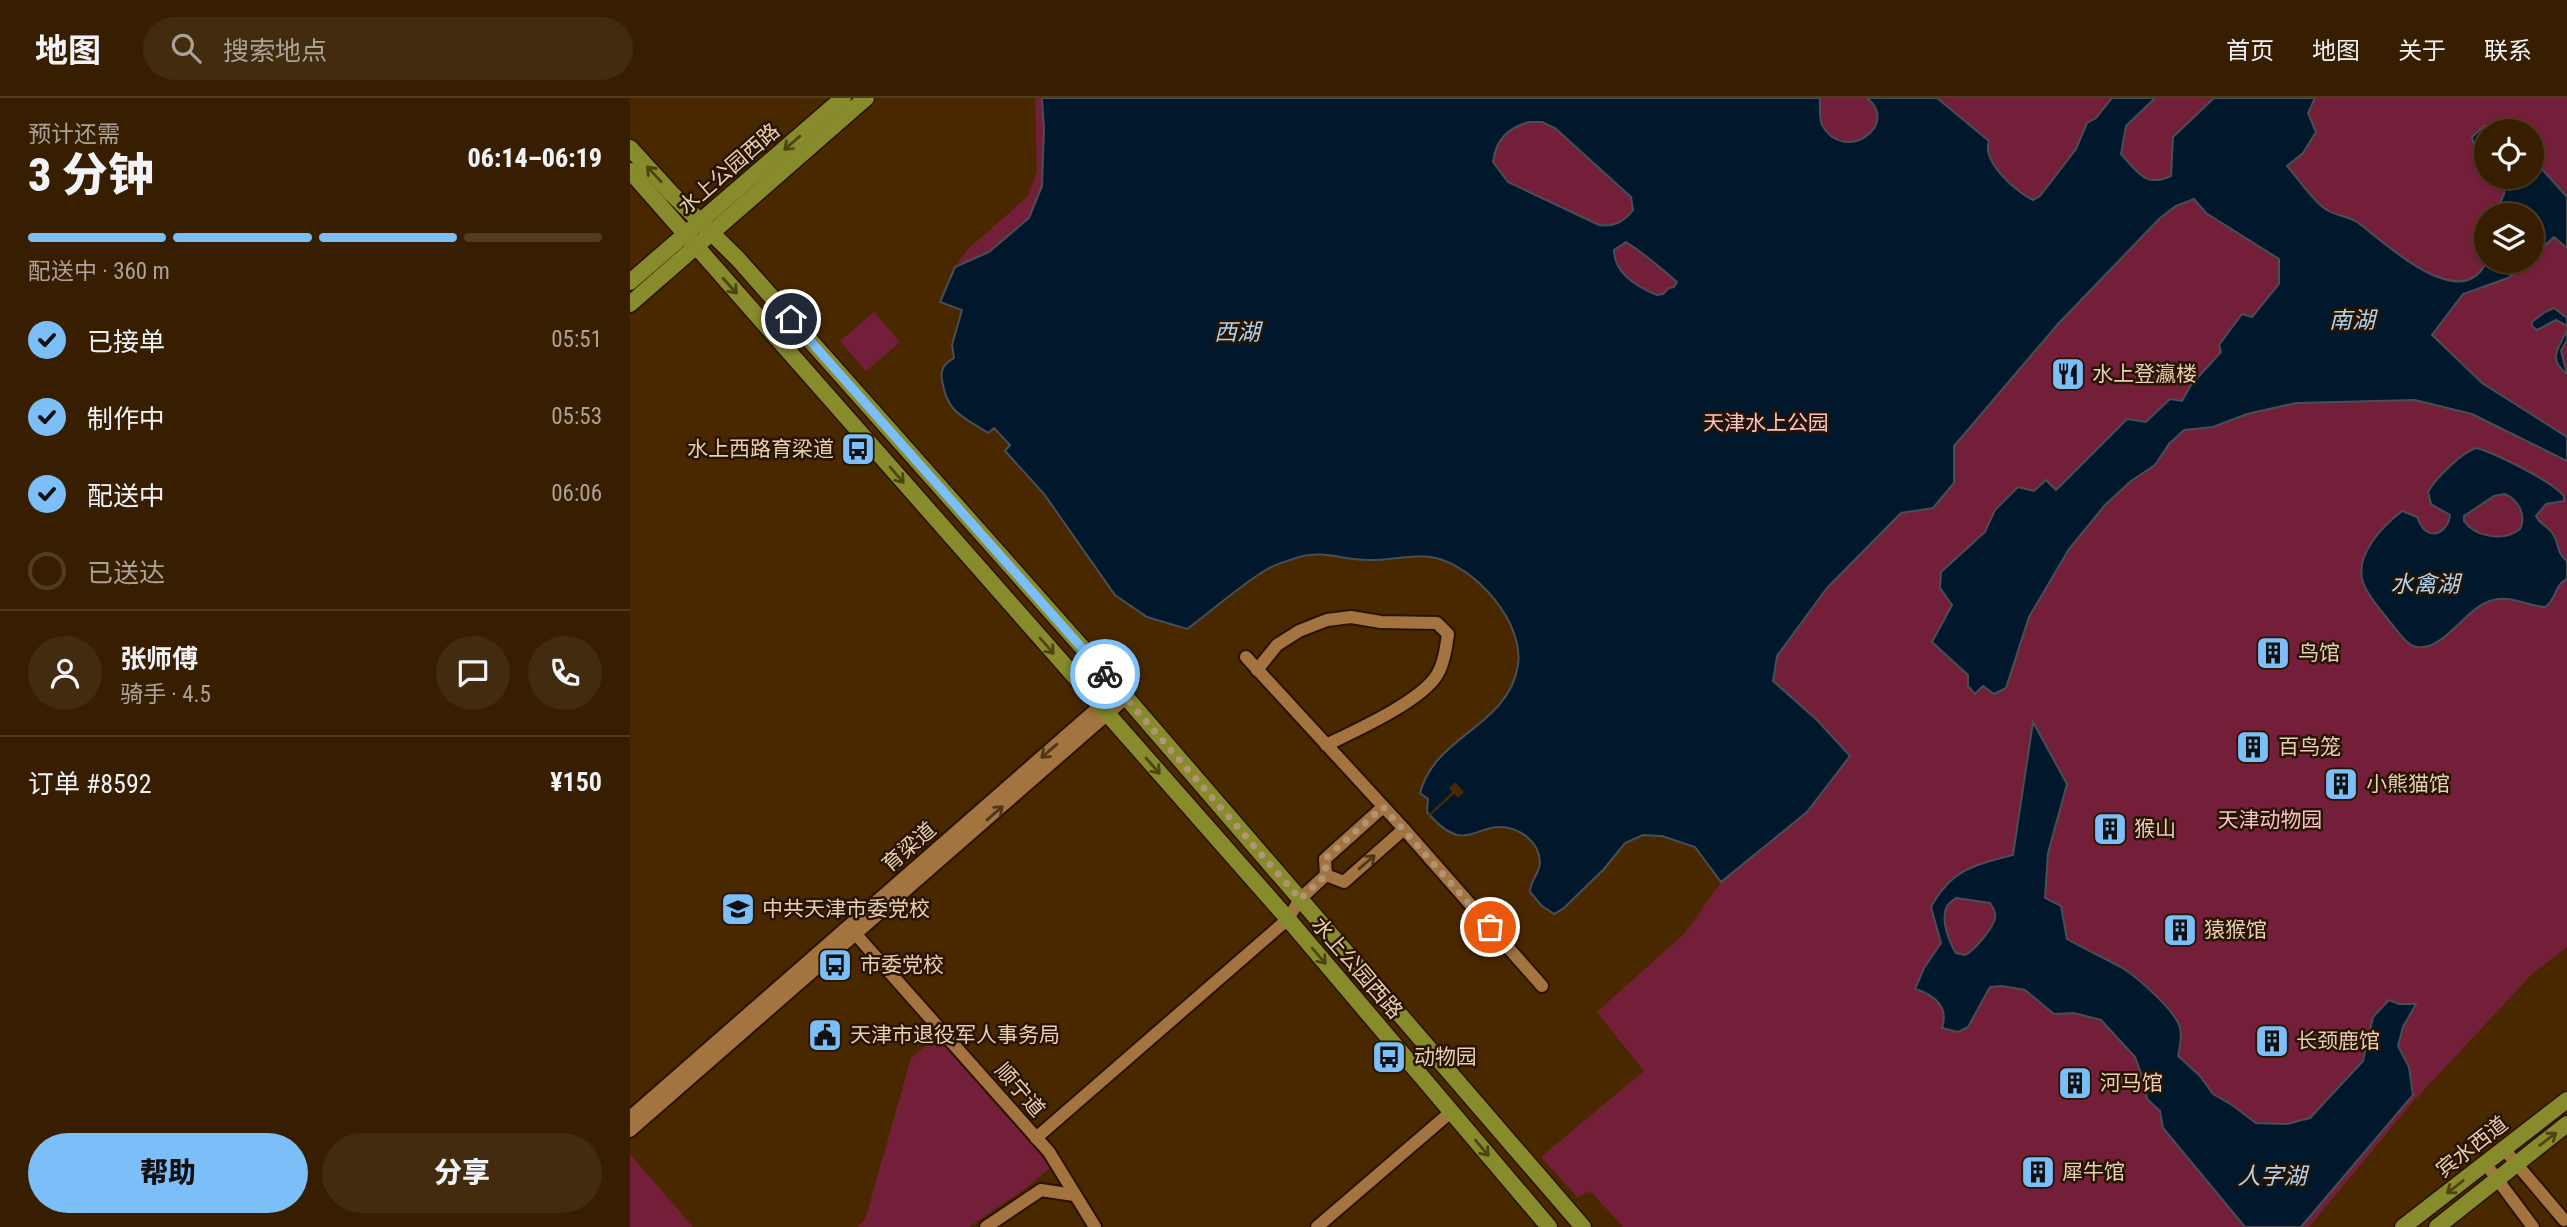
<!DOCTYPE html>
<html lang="zh">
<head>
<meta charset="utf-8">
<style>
  body { margin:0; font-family:"Roboto Condensed","Noto Sans SC",sans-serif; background:#422b0f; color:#f1f3f6; height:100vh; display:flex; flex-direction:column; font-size:26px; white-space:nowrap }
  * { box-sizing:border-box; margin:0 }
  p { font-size:23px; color:#aaa299 }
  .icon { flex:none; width:38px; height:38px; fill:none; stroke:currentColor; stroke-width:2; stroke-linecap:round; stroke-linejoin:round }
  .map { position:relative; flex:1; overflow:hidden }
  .side { display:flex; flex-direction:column; background:#371e00; width:630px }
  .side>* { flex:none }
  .tools { position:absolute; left:1844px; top:21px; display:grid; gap:14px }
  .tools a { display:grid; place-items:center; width:70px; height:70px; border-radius:50%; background:#371e00; box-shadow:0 2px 5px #0004,0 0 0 2px #513c22; font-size:35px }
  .pin { position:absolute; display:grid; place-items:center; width:60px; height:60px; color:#fff; margin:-30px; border:4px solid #fff; border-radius:50%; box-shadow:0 2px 7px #0007 }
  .courier { position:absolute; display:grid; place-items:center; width:70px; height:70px; margin:-35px; border:5px solid #7bbef8; border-radius:50%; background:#fff; color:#222; box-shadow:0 2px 9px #0007 }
  .headline em { font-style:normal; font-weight:800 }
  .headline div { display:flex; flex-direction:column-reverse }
  .headline { display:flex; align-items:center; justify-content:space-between; height:119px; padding:0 28px }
  h1 { font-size:46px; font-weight:800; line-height:52px }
  .bar { display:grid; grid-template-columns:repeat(4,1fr); gap:10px 7px; align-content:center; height:84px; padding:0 28px }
  .bar i { height:9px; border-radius:5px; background:#513c22 }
  .bar .active { background:#7bbef8 }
  .bar p { grid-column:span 4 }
  .line { display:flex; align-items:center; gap:18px; padding:0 28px; border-top:2px solid #513c22 }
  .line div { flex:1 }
  .round { display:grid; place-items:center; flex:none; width:74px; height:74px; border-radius:37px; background:#422b0f }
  ol { padding:0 28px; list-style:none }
  li { display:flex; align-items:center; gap:21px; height:77px }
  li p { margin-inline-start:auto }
  li .icon { padding:7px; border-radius:50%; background:#7bbef8; color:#111; stroke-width:4 }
  li:last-child { color:#aaa299 }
  li i { width:38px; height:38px; border:4px solid #513c22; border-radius:50% }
  .primary-button { display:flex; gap:14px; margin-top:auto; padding:14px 28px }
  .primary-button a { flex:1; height:80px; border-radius:42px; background:#7bbef8; color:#111; font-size:28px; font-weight:800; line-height:80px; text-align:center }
  .primary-button a+a { background:#422b0f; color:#f1f3f6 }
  header { display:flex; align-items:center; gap:42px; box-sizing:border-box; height:98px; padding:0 35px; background:#371e00; border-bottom:2px solid #513c22 }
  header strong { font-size:33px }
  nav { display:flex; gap:38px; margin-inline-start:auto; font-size:24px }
  .search { width:490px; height:63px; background:#422b0f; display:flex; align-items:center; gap:18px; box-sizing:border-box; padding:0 24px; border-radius:38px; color:#aaa299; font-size:26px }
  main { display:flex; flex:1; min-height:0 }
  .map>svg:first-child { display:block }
  .green { fill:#731f39; fill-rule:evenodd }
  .water { fill:#01182c; stroke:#474f55; stroke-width:2; fill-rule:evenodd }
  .pier { fill:#492800 }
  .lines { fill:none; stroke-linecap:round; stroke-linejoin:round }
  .minor-casing { stroke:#291200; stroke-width:16 }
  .major-casing { stroke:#291200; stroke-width:19 }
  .minor { stroke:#a37340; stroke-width:12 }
  .major { stroke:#878b2c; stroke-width:16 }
  .oneway { stroke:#4d4412 }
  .oneway2 { stroke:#523517 }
  .done { stroke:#b19476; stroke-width:7; stroke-dasharray:0 12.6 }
  .route { stroke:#7bbef8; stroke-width:9 }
  .labels { text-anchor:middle; stroke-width:5; stroke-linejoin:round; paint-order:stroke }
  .street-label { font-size:21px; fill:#e9ceb5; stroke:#271401 }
  .poi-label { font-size:21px; fill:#e9ceb5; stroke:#271401; text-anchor:start }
  .park-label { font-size:21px; fill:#f7c2cc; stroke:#271401 }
  .water-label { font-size:23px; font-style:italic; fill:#aed3f4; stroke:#271401 }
</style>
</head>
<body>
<header>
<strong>地图</strong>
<div class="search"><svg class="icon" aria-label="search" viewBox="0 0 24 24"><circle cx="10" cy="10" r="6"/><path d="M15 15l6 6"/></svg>搜索地点</div>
<nav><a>首页</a><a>地图</a><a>关于</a><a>联系</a></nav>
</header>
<main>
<section class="side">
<div class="headline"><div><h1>3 分钟</h1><p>预计还需</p></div><em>06:14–06:19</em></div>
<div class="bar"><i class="active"></i><i class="active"></i><i class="active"></i><i></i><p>配送中 · 360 m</p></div>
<ol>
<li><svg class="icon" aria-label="check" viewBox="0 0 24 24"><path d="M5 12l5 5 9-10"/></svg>已接单<p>05:51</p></li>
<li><svg class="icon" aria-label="check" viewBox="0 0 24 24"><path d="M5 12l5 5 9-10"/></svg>制作中<p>05:53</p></li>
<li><svg class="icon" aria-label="check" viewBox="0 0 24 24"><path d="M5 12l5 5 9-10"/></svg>配送中<p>06:06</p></li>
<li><i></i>已送达</li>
</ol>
<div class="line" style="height:126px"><a class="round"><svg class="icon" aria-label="person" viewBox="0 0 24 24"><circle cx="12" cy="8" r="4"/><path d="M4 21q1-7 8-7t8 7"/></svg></a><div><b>张师傅</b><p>骑手 · 4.5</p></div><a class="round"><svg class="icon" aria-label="chat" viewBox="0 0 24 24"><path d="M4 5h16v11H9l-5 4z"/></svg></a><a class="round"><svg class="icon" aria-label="phone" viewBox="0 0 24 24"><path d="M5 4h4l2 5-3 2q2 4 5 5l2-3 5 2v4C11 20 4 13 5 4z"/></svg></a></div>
<div class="line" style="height:91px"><div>订单 #8592</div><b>¥150</b></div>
<div class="primary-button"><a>帮助</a><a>分享</a></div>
</section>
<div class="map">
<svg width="1937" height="1129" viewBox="0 0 1937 1129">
  <rect width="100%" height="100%" fill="#492800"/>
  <g class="green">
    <path d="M 405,0 L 1937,0 L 1937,849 L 1903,875 L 1781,1006 L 1679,1129 L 993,1129 L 960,1093 L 947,1099 L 911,1059 L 1014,973 L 967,914 L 1055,835 L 1091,784 L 1065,749 L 1032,738 L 1013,737 L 995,745 L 985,756 L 912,808 L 900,794 C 900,782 910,776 910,764 C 909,743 889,730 869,729 C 854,729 841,740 827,737 C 814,733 805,723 797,714 L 798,701 L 790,695 C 805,637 879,628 888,567 C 894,524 846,470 806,460 C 784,455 760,463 737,462 C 714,462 692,452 669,459 C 658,463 644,466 634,473 C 607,490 583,512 557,531 L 517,519 L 485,497 L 414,396 L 375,353 L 380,347 L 364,330 L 358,335 C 332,318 317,315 312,282 C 310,271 314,266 324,260 L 322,247 L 332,212 L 310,204 L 325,169 L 338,151 L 397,99 L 407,74 ZM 1857,33 L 1902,33 L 1902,79 L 1857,79 ZM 1857,117 L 1902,117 L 1902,163 L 1857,163 Z"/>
    <path d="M 244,214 L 270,244 L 236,273 L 210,243 Z"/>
    <path d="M 308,938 L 421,1069 L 395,1091 L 339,1129 L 227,1129 L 235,1122 L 281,960 Z"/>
    <path d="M 0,1056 L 63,1129 L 0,1129 Z"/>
  </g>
  <g class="water">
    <path d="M 412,0 L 1190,0 C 1190,8 1189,20 1192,27 C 1214,67 1271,27 1237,0 L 1307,0 L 1359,43 C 1351,63 1386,94 1403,102 L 1410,98 L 1446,51 L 1457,25 L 1466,20 L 1482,0 L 1525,0 L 1496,28 L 1491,56 C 1508,74 1515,90 1541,78 L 1543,39 L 1584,0 L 1685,0 L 1678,15 L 1686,34 L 1673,55 L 1657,68 C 1668,80 1684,105 1697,112 C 1706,118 1718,118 1727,124 C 1755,144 1831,219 1857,163 L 1898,163 L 1878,180 L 1833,196 L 1802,237 L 1852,285 L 1937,339 L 1937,363 L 1842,316 L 1785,302 L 1666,305 L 1617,316 L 1583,329 L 1554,332 L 1539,346 L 1525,367 L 1501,383 L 1475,407 L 1439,451 L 1399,519 L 1376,590 L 1364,596 L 1353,588 L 1345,596 L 1338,588 L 1338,577 L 1302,544 L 1322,507 L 1310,490 L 1311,474 L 1355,434 L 1365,412 L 1388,389 L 1404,393 L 1416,382 L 1426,392 L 1497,321 L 1516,324 L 1540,301 L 1552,303 L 1561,287 L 1591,254 L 1589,247 L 1612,216 L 1622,219 L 1649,186 L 1649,161 L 1576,115 L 1564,101 L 1546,108 L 1530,120 L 1428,226 L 1324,348 L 1324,385 L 1303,410 L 1271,415 L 1197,490 L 1147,558 L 1143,583 L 1187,622 L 1220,658 L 1177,714 L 1091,784 L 1065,749 L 1032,738 L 1013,737 L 995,745 L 974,771 L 934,810 L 924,816 L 912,808 L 900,794 C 900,782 910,776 910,764 C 909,743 889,729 869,729 C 854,729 841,740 827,737 C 814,733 805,723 797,714 L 798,701 L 790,695 C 805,637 879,628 888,567 C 894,524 846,470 806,460 C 784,455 760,463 737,462 C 714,462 692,452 669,459 C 658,463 644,466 634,473 C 607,490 583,512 557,531 L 517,519 L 485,497 L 414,396 L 375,353 L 380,347 L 364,330 L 358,335 C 332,318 317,315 312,282 C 310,271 314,266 324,260 L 322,247 L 332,212 L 310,204 L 325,169 L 359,154 L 399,120 L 412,88 L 414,31 ZM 899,24 L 912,24 L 925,30 L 1001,99 L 1003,112 C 994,124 984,129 969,127 L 878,84 L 863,64 C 866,42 877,30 899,24 ZM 996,144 C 1015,156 1030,169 1047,184 L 1044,189 L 1039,190 L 1033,196 L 1027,197 C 1007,189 984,176 984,152 Z"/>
    <path d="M 1854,28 L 1863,28 L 1871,33 L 1857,33 L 1857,57 L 1843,44 L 1842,39 Z"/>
    <path d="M 1902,60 L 1937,99 L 1937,150 L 1924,139 L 1902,159 L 1902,117 L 1865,117 L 1874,96 L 1876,79 L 1902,79 Z"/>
    <path d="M 1924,210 L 1937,220 L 1937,228 L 1926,222 L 1907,232 L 1902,228 L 1902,224 L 1915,214 Z"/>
    <path d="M 1937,232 L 1937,242 L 1931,253 L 1937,276 C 1916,260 1930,249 1937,232 Z"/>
    <path d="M 1847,350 C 1866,356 1922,383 1934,398 L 1934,403 L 1916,406 L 1906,418 C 1910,427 1918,428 1923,436 C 1930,446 1925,453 1937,463 L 1937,481 C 1924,487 1927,501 1915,509 C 1898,508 1881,497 1863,502 C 1836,508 1815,553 1787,549 C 1776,547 1767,532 1760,524 C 1751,512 1738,499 1733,484 C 1724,457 1753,428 1772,413 L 1787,419 C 1789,423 1791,430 1796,433 C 1808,441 1819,428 1820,417 L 1801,406 L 1798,394 C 1805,381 1833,353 1847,350 ZM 1875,396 C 1888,402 1897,417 1890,431 C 1874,444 1845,439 1834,423 L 1834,418 L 1864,398 Z"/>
    <path d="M 1403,624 L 1437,686 L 1418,755 L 1415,800 L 1431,808 L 1437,841 C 1456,852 1475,860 1494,871 C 1509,881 1546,913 1550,930 C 1552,939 1550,949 1548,958 L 1570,978 L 1583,996 L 1602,1007 L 1626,1025 L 1657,1026 L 1680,1020 L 1733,963 L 1743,919 L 1759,902 L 1769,906 L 1786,906 L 1773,929 L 1768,948 L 1779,969 L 1783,997 L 1671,1129 L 1615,1129 L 1533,1030 L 1530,1013 L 1517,1001 L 1515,986 L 1505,959 L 1471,922 L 1444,915 L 1424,916 L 1395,892 L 1372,888 L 1360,889 L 1338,929 L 1328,934 L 1312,930 C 1319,909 1305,897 1285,891 L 1294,870 L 1311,845 L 1301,809 C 1321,772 1344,767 1383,757 ZM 1326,800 L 1360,805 C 1363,809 1366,815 1365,821 C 1362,831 1344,853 1335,857 L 1326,855 C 1319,844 1310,821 1317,808 C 1319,805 1323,802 1326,800 Z"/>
  </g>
  <path class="pier" d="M 825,684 L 834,694 L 828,700 L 824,696 L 800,718 L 799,716 L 822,694 L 819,690 Z"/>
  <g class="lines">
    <g class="minor-casing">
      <g id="minor">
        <path d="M 616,559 L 774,731 L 912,888"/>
        <path d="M 627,572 L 647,547 L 669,533 L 697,522 L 721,519 L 751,524 L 807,525 L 818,536 C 816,550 814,565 807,577 C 790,604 725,633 696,647"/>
        <path d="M 696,777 L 714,784 L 774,731"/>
        <path d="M 696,777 L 695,761 L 753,709"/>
        <path d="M 222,832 L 419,1054 L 465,1129"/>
        <path d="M 0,1019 L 489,591"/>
        <path d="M 0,1033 L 496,600"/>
        <path d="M 406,1040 L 658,821 L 670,801 L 696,777"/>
        <path d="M 1874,1051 L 1934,1122"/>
        <path d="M 1855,1065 L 1903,1129"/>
        <path d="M 356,1129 L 411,1092 L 444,1097"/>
        <path d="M 687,1129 L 822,1013"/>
      </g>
    </g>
    <g class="major-casing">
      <g id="major">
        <path d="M 0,50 L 41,95 L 108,161 L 489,591 L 953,1129"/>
        <path d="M 0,73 L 658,821 L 919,1129"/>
        <path d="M 0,184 L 213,0"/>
        <path d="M 0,206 L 236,0"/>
        <path d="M 1773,1129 L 1937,1002"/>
        <path d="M 1807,1129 L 1937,1026"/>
      </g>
    </g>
    <use href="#minor" class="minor"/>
    <use href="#major" class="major"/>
  </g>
  <defs><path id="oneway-shaft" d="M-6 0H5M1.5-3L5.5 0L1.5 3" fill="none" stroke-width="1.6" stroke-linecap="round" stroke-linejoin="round" transform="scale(1.75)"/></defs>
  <g class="oneway">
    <use href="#oneway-shaft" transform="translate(162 45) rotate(139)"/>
    <use href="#oneway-shaft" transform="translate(24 76) rotate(-133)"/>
    <use href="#oneway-shaft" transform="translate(100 188) rotate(48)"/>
    <use href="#oneway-shaft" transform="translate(267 377) rotate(49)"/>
    <use href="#oneway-shaft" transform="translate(417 548) rotate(49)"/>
    <use href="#oneway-shaft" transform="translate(523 668) rotate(49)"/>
    <use href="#oneway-shaft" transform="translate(689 858) rotate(49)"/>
    <use href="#oneway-shaft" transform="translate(1918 1041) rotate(-38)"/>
    <use href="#oneway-shaft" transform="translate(852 1050) rotate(50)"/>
    <use href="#oneway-shaft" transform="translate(1825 1089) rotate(142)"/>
  </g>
  <g class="oneway2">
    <use href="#oneway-shaft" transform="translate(419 653) rotate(139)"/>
    <use href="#oneway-shaft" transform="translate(365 715) rotate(-41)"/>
    <use href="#oneway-shaft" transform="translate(737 764) rotate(-41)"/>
  </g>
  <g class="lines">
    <path class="done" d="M 475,576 L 670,801 L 696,777 L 695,761 L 753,709 L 860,829"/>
    <path class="route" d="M 161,221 L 475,576"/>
  </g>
  <defs>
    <g id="restaurant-square" transform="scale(1.75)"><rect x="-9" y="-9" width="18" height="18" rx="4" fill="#7bbef8" stroke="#271401"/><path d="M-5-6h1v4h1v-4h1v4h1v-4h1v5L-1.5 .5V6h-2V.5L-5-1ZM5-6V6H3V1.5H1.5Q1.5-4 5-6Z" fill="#111"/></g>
    <g id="bus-square" transform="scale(1.75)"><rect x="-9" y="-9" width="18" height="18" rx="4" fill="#7bbef8" stroke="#271401"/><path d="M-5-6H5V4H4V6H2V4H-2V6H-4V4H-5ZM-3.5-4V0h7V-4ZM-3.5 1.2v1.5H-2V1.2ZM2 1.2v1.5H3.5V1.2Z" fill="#111"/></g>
    <g id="building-square" transform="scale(1.75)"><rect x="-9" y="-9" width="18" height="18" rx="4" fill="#7bbef8" stroke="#271401"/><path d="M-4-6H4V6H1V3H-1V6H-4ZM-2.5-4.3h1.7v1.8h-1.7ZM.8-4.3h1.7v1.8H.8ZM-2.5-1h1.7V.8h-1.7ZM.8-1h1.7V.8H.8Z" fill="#111"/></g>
    <g id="university-square" transform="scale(1.75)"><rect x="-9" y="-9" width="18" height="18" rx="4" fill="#7bbef8" stroke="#271401"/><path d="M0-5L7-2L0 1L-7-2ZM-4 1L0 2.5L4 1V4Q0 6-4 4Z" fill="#111"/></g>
    <g id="civic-square" transform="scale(1.75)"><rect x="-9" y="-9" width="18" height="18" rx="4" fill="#7bbef8" stroke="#271401"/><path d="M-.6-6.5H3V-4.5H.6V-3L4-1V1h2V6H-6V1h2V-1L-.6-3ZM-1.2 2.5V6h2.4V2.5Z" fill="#111"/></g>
  </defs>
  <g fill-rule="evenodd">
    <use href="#restaurant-square" x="1438" y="276"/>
    <use href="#bus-square" x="228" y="351"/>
    <use href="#building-square" x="1643" y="555"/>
    <use href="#building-square" x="1623" y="649"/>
    <use href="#building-square" x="1711" y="686"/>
    <use href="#building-square" x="1480" y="731"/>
    <use href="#university-square" x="108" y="811"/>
    <use href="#building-square" x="1550" y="832"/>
    <use href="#bus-square" x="205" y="867"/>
    <use href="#civic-square" x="195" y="937"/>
    <use href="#building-square" x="1642" y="943"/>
    <use href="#bus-square" x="759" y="959"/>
    <use href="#building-square" x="1445" y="985"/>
    <use href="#building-square" x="1408" y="1074"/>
  </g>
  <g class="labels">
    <g class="street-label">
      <text transform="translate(99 71) rotate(-41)" y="7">水上公园西路</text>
      <text transform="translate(279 749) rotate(-41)" y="7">育梁道</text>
      <text transform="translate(727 870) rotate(49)" y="7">水上公园西路</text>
      <text transform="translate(390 992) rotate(49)" y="7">顺宁道</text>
      <text transform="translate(1842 1049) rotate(-38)" y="7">宾水西道</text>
    </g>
    <g class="poi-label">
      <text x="1462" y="283">水上登瀛楼</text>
      <text x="204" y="358" text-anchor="end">水上西路育梁道</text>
      <text x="1668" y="562">鸟馆</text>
      <text x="1648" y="656">百鸟笼</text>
      <text x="1736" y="693">小熊猫馆</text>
      <text x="1504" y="738">猴山</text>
      <text x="132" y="818">中共天津市委党校</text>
      <text x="1574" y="839">猿猴馆</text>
      <text x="230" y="874">市委党校</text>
      <text x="220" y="944">天津市退役军人事务局</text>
      <text x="1666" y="950">长颈鹿馆</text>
      <text x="784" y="966">动物园</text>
      <text x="1470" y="992">河马馆</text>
      <text x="1432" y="1081">犀牛馆</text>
    </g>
    <g class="park-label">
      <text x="1136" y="332">天津水上公园</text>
      <text x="1640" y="729">天津动物园</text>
    </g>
    <g class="water-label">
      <text x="1722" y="230">南湖</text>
      <text x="607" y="242">西湖</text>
      <text x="1795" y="494">水禽湖</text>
      <text x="1642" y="1086">人字湖</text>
    </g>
  </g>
</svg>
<div class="tools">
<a><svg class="icon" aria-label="locate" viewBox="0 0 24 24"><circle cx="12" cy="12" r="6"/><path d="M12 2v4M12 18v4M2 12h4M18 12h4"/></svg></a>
<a><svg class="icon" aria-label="layers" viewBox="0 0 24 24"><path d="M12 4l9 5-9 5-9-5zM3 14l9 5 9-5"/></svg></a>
</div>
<div class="pin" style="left:860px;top:829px;background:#ea580c"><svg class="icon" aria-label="bag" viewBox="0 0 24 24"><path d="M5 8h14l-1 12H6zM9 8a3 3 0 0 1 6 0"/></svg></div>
<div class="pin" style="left:161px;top:221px;background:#1f2937"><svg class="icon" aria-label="home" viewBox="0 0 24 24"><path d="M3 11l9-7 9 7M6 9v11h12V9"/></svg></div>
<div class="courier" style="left:475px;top:576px"><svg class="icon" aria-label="bike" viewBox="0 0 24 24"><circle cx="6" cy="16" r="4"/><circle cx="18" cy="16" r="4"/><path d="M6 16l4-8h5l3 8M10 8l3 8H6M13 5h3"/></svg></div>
</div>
</main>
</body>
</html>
